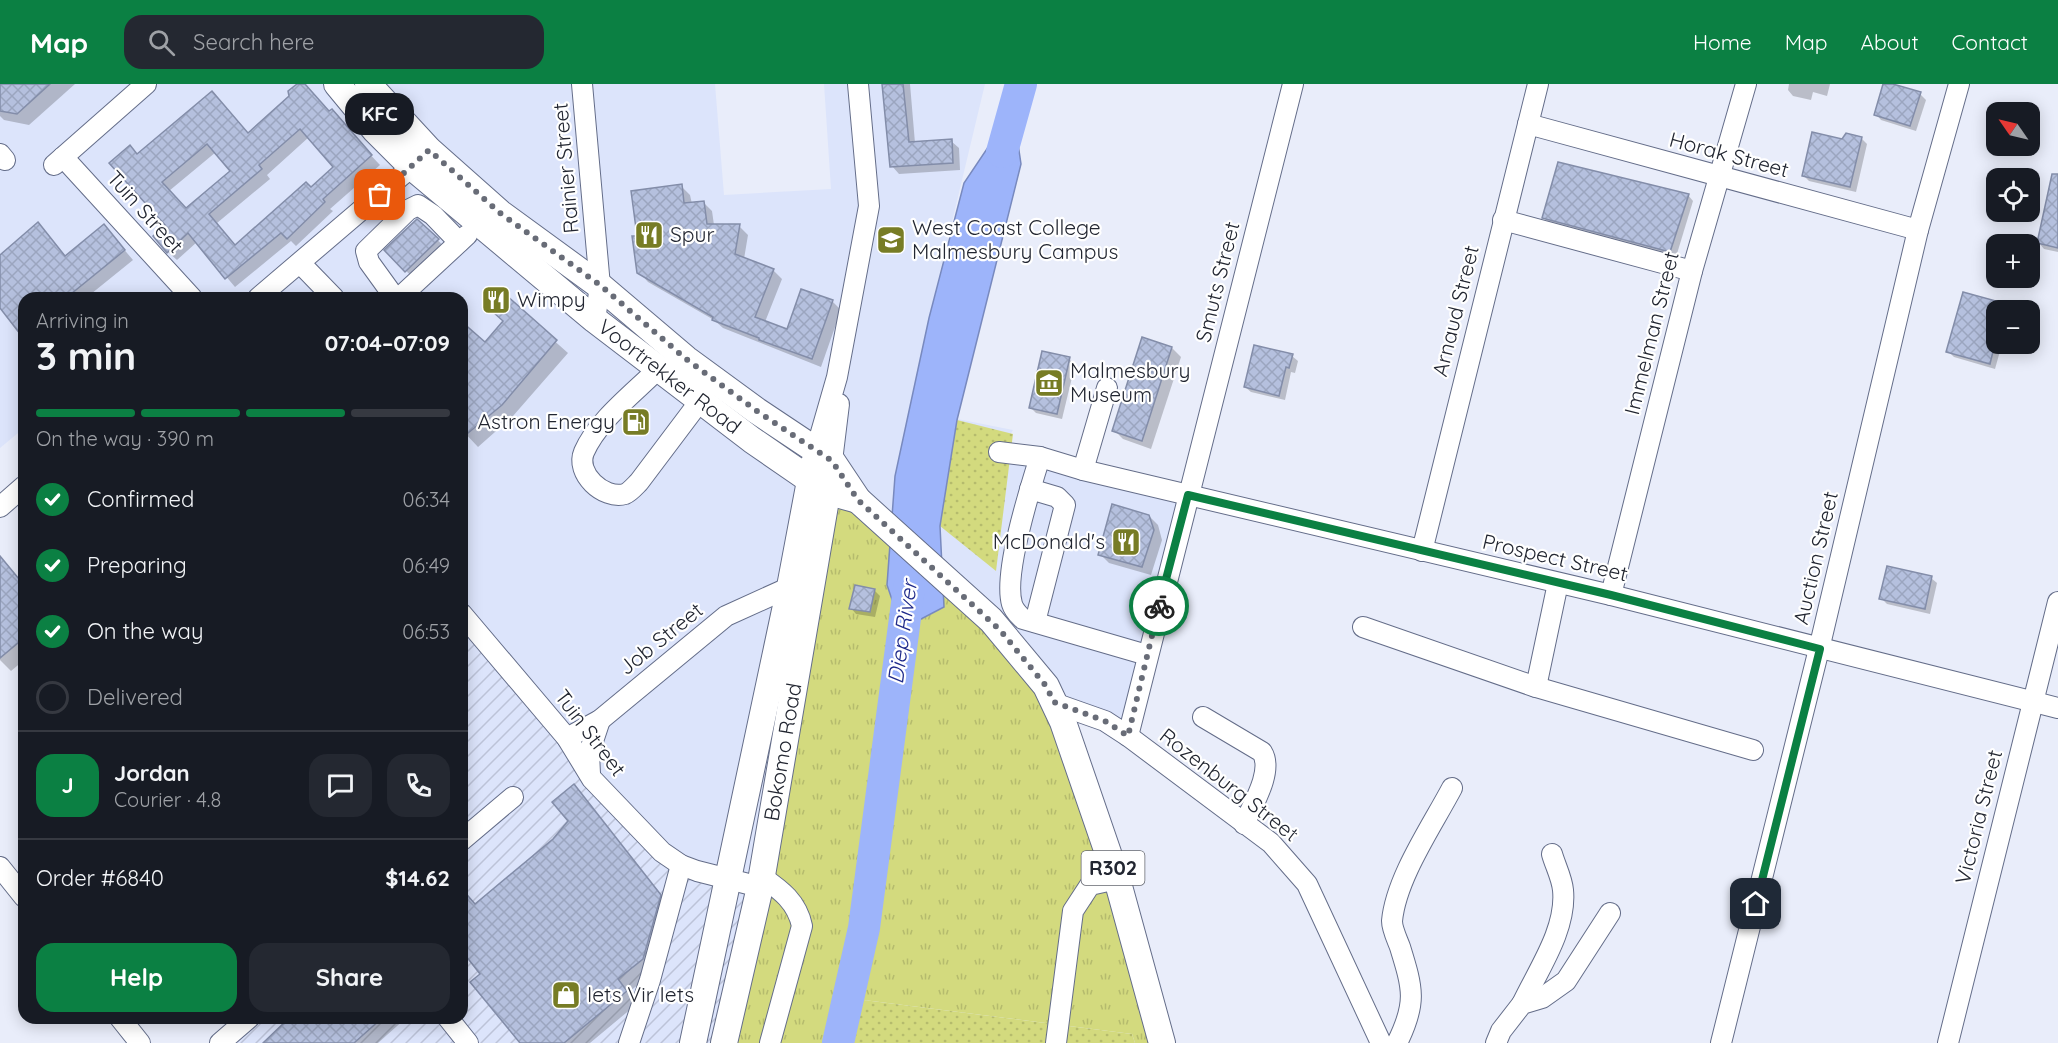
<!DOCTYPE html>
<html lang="en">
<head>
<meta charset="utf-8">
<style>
  body { margin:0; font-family:Quicksand,sans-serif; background:#242831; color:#f1f3f6; height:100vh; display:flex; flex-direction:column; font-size:22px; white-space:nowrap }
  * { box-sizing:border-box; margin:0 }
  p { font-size:20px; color:#9ea1a6 }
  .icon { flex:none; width:33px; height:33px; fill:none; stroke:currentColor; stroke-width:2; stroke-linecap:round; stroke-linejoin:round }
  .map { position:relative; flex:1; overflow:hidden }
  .details { position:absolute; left:18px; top:208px; width:450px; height:732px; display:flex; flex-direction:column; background:#171b24; border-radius:18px; box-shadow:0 3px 15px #0003 }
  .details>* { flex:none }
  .needle { width:39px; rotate:304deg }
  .fabs { position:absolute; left:1986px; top:18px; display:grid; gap:12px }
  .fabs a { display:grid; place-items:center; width:54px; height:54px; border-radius:12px; background:#171b24; box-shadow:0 3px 15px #0003; font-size:30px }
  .pin { position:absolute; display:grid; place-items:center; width:51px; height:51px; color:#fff; margin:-26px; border-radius:12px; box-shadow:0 3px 9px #0006 }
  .courier { position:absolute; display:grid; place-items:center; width:60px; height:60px; margin:-30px; border:4px solid #0b8043; border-radius:50%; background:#fff; color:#222; box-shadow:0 2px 8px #0007 }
  .bubble { position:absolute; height:42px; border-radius:18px; background:#171b24; box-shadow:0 3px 15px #0003; font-size:20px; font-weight:700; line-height:42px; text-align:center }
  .headline em { font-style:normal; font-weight:700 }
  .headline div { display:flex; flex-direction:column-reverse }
  .headline { display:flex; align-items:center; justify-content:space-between; height:102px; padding:0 18px }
  h1 { font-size:39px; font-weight:700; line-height:45px }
  .bar { display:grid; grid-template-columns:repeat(4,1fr); gap:9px 6px; align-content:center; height:72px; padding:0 18px }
  .bar i { height:8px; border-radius:4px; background:#363941 }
  .bar .active { background:#0b8043 }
  .bar p { grid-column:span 4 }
  .line { display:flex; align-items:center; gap:15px; padding:0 18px; border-top:2px solid #363941 }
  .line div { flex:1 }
  .round { display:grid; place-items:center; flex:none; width:63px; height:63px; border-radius:18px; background:#242831 }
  ol { padding:0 18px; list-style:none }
  li { display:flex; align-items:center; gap:18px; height:66px }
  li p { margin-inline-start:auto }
  li .icon { padding:6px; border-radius:50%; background:#0b8043; color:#fff; stroke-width:4 }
  li:last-child { color:#9ea1a6 }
  li i { width:33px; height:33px; border:3px solid #363941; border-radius:50% }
  .primary-button { display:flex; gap:12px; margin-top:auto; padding:12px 18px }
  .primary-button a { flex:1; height:69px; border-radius:18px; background:#0b8043; color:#fff; font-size:24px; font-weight:700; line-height:69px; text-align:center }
  .primary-button a+a { background:#242831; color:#f1f3f6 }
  header { display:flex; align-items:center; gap:36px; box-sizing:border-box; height:84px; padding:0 30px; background:#0b8043; color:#fff }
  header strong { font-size:28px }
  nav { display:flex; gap:33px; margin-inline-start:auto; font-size:21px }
  .search { width:420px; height:54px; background:#242831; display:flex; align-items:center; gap:15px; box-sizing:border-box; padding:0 21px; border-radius:18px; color:#9ea1a6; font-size:22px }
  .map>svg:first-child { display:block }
  .built { fill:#dce4fb }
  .industrial { fill:url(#industrial-furrows) }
  .grass { fill:url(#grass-tufts) }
  .park { fill:url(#park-dots) }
  .water { fill:#9db4fa; stroke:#7889be; stroke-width:1.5 }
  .shadow { fill:#0003; fill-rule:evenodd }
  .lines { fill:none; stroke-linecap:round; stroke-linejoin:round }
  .river { stroke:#9db4fa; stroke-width:32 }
  .building { fill:url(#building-cross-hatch); stroke:#838da9; stroke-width:1.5; fill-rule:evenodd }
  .minor-casing { stroke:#646d89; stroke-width:22 }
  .major-casing { stroke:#646d89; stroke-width:28 }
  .minor { stroke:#fff; stroke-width:20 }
  .major { stroke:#fff; stroke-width:26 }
  .done { stroke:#686c77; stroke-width:6; stroke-dasharray:0 10.8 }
  .route { stroke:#0b8043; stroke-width:8 }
  .labels { text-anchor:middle; stroke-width:4.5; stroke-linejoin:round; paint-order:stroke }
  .shield { fill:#fff; stroke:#64676f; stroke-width:1.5 }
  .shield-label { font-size:20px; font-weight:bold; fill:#222631 }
  .street-label { font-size:21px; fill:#222631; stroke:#fff }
  .poi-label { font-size:21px; fill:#222631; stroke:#fff; text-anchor:start }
  .water-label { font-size:22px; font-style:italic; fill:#1e298a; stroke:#fff }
</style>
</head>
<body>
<header>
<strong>Map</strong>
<div class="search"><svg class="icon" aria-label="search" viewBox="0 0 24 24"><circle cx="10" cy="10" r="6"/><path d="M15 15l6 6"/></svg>Search here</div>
<nav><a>Home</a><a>Map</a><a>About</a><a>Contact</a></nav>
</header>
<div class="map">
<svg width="2058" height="959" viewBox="0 0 2058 959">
  <defs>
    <pattern id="industrial-furrows" width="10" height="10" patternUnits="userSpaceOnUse" patternTransform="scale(1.5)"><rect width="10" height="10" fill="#dce4fb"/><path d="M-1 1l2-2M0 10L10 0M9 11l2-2" fill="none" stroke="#bcc3d8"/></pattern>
    <pattern id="grass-tufts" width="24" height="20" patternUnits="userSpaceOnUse" patternTransform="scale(1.5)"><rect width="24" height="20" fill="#d3da7e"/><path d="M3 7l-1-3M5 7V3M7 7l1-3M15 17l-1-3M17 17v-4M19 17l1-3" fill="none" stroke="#b5bb6d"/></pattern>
    <pattern id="park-dots" width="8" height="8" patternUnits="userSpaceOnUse" patternTransform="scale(1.5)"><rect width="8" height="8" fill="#d3da7e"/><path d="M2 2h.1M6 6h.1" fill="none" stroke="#b5bb6d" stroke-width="1.8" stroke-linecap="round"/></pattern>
    <pattern id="building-cross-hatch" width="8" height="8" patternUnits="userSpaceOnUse" patternTransform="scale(1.5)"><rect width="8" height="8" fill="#b5c0de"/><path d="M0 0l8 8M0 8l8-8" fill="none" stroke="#9ba5bf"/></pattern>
  </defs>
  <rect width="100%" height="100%" fill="#e9edfa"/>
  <path class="built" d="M 0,0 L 715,0 L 724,111 L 831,105 L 824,0 L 985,0 L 929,234 L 937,331 L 1013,346 L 1000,367 L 1188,411 L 1128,652 L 1071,623 L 760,803 L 662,768 L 462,530 L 462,214 L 24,214 L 24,344 L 0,364 Z"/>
  <path class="industrial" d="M 462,530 L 662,768 L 760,803 L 724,959 L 220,959 L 249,935 L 462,934 Z"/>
  <path class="grass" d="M 829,408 L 858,416 L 1034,587 L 1162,959 L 1135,959 L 1132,950 L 848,914 L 838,959 L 724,959 Z"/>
  <g class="park">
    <path d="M 957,336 L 1013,350 L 996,487 L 940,442 Z"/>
    <path d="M 848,914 L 1132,950 L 1135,959 L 838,959 Z"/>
  </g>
  <path class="water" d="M 1013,26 L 1021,80 L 957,336 L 940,442 L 944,523 L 902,545 L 887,501 L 895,392 L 929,234 L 964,99 Z"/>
  <g class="shadow">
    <path d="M 0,0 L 75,0 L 29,41 L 4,36 L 0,32 Z"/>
    <path d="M 299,0 L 304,0 L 380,81 L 330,125 L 333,127 L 296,162 L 291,157 L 235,203 L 197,158 L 177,176 L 168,168 L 167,141 L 138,71 L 248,50 L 291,13 ZM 309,53 L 335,83 L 236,163 L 217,139 L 270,95 L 267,91 ZM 216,68 L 232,87 L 186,125 L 169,107 Z"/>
    <path d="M 884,0 L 910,0 L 915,59 L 951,57 L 959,64 L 960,86 L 899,90 L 892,82 Z"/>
    <path d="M 1789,0 L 1830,0 L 1827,12 L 1813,8 L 1811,16 L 1793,12 L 1788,6 Z"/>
    <path d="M 1885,0 L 1920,10 L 1926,16 L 1916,47 L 1881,36 L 1876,30 Z"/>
    <path d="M 1861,54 L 1867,60 L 1856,108 L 1809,97 L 1803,91 L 1843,57 Z"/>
    <path d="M 681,102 L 690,111 L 692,120 L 703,118 L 712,127 L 714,141 L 739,142 L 748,151 L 744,175 L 773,186 L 782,195 L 765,238 L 788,247 L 832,217 L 841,226 L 821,283 L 723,244 L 714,236 L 648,198 L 639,188 L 639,153 Z"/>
    <path d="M 2058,110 L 2058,168 L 2044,165 L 2039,159 Z"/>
    <path d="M 1688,111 L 1693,117 L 1676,173 L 1549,139 L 1544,134 Z"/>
    <path d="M 417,137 L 447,165 L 415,196 L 386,166 Z"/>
    <path d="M 104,142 L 133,176 L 86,214 L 24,214 L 24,252 L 0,221 L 0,171 L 47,149 L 66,173 Z"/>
    <path d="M 497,206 L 568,269 L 513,332 L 478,363 L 462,346 L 462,240 L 485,260 L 505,238 Z"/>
    <path d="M 309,208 L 316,214 L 302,214 Z"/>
    <path d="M 153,210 L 157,214 L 147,214 Z"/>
    <path d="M 1964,210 L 2006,221 L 2011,226 L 1996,226 L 1996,260 L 2002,260 L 1995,285 L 1954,273 L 1948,267 Z"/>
    <path d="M 1143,255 L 1172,264 L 1181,273 L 1151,365 L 1123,355 L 1114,346 Z"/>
    <path d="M 1292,272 L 1298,277 L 1295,289 L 1291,288 L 1285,316 L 1251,308 L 1245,303 Z"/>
    <path d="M 1069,275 L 1075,281 L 1062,335 L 1036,329 L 1030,323 Z"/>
    <path d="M 1149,432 L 1158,441 L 1162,456 L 1151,491 L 1109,479 L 1100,470 Z"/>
    <path d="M 7,482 L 24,501 L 24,576 L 11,587 L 0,576 L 0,488 Z"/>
    <path d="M 1931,494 L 1937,499 L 1930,530 L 1887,520 L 1881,514 Z"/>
    <path d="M 874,506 L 880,512 L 875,533 L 856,530 L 851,524 Z"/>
    <path d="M 573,702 L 672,824 L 655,887 L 629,908 L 638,919 L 590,959 L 522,959 L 483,890 L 462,865 L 462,804 L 476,821 L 554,756 L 570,737 Z"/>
    <path d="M 291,934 L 406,934 L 378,959 L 265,959 Z"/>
  </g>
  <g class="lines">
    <g class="river">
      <path d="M 1002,68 L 1021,0"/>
      <path d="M 838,959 L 864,844 L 909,504"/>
    </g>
  </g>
  <g class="building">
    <path d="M 0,0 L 50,0 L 17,30 L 0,27 Z"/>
    <path d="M 297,0 L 305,0 L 329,27 L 332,25 L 372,71 L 323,115 L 325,118 L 287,155 L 281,149 L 225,195 L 188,149 L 167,169 L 153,152 L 165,141 L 109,79 L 130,61 L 137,70 L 212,7 L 248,49 L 289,12 L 288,7 ZM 300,45 L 333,83 L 311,103 L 306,98 L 235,161 L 209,130 L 262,85 L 259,81 ZM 207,60 L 230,87 L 186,124 L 162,98 Z"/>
    <path d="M 882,0 L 903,0 L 909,58 L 952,55 L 953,79 L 890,83 Z"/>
    <path d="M 1883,0 L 1893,0 L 1921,8 L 1910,42 L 1874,31 Z"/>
    <path d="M 1812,48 L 1842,55 L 1846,49 L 1862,53 L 1850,103 L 1802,92 Z"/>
    <path d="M 1558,78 L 1689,110 L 1670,168 L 1542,134 Z"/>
    <path d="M 2052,90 L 2058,90 L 2058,164 L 2037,159 Z"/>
    <path d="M 682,100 L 684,119 L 704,117 L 707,140 L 740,140 L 735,170 L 774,185 L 755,233 L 787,245 L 801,205 L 833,216 L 812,275 L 759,256 L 759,254 L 712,236 L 713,233 L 637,189 L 632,152 L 637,152 L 631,107 Z"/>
    <path d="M 417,135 L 439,155 L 405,188 L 384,166 Z"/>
    <path d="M 38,138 L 65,172 L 104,140 L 125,166 L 66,214 L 24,214 L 24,255 L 0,224 L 0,171 Z"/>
    <path d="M 497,203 L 557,256 L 502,321 L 462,354 L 462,238 L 485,258 L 503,237 L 483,219 Z"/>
    <path d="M 1963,208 L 1996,217 L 1996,255 L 1990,280 L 1946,268 Z"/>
    <path d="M 1142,253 L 1172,263 L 1142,357 L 1112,347 Z"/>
    <path d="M 1254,261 L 1293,270 L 1289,284 L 1286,283 L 1279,312 L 1244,303 Z"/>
    <path d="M 1042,267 L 1070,273 L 1057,330 L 1029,324 Z"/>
    <path d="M 1112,420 L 1149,431 L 1154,446 L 1142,483 L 1098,471 Z"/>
    <path d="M 0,472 L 24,501 L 24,554 L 0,574 Z"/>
    <path d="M 1887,482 L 1932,492 L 1925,525 L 1879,515 Z"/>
    <path d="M 855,501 L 875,505 L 870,528 L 849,525 Z"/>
    <path d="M 574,700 L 661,811 L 643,875 L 618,895 L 627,907 L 564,959 L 520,959 L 470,898 L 480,890 L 462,867 L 462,805 L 475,820 L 553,755 L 568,737 L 552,718 Z"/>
    <path d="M 289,934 L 382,934 L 354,959 L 263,959 Z"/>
  </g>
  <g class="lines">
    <g class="minor-casing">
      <g id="minor">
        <path d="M 582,0 L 600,202 L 595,236"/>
        <path d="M 1528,40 L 1918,146"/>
        <path d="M 0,70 L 5,76"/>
        <path d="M 63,73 L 192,214"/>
        <path d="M 54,81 L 146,0"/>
        <path d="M 1503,136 L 1692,187"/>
        <path d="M 300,179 L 334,214"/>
        <path d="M 258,214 L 421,75"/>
        <path d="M 395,214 L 369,178 L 366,167 L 408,126 L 418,121 L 433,131 L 459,158"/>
        <path d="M 399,214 L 467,151"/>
        <path d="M 658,285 C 633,310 598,336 584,368 C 575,389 603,416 625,410 C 630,408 635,402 639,398 L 700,317"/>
        <path d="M 816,366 L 837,293 L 869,122 L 858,0"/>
        <path d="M 999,368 L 1040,373 L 1083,386 L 1611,511 L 2058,624"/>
        <path d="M 1040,373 C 1030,405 1003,489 1012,520 C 1014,527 1018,530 1023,535 L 1147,571"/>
        <path d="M 832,377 L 839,320"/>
        <path d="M 1083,386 L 1107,304"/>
        <path d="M 1030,405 L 1057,413 L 1065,421 L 1035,538"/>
        <path d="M 0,423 L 24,402"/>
        <path d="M 1422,467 L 1538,0"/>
        <path d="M 1611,511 L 1692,187 L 1746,0"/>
        <path d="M 462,530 L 567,654 L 592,695 L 662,768 L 681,781 L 697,787 L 760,803"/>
        <path d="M 1363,543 L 1536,603 L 1753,666"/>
        <path d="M 1536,603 L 1558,499"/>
        <path d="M 1054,619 L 1105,637 L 1128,652 L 1271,759 L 1307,800 L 1381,959"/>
        <path d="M 1203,633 L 1262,668 C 1274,687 1252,722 1244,740"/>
        <path d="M 1128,652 L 1293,0"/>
        <path d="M 567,654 L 600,636 L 726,532 L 790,503"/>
        <path d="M 590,690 L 589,669 L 600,636"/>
        <path d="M 462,756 L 513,713"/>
        <path d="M 0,783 L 24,813"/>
        <path d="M 762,793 C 781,806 797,818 802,842 L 770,959"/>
        <path d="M 1522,920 C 1538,886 1567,845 1563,806 C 1562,794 1555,781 1552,770"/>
        <path d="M 120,934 L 140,959"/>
        <path d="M 448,934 L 468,959"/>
        <path d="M 220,959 L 249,934"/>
        <path d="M 629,959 L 650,896 L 681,781"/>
        <path d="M 1056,959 L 1073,827 L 1090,801 L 1117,795"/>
        <path d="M 1397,959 C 1417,919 1413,905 1400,863 C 1397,855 1392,845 1392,837 C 1396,794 1432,742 1452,704"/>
        <path d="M 1496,959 L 1501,947 L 1522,920 L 1542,914 L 1566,897 L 1610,829"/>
        <path d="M 1721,959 L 1819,565 L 1918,146 L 1959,0"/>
        <path d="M 1948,959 L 2058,518"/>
      </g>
    </g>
    <g class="major-casing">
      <g id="major">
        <path id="s1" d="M 337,0 L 375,46 L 412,83 L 595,236 L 752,356 L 810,396 L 829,408 L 858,416"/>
        <path d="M 368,0 L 429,66 L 500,129 L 600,202 L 686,275 L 757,327 L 832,377 L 858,416 L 991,536 L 1046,602 L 1063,638 L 1117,795 L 1162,959"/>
        <path d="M 693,959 L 790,503 L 813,381"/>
        <path id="s2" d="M 724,959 L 760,803 L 830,392"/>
      </g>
    </g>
    <use href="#minor" class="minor"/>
    <use href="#major" class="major"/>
  </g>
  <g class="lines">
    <path class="done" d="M 380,111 L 429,66 L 500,129 L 600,201 L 686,275 L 757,327 L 832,377 L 858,416 L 1000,546 L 1046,602 L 1054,618 L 1105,637 L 1128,652 L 1159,522"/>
    <path class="route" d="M 1159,522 L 1188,411 L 1611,511 L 1820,565 L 1756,820"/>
  </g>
  <defs>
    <g id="restaurant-square" transform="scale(1.5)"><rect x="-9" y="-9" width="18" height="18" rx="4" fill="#777c25" stroke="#fff"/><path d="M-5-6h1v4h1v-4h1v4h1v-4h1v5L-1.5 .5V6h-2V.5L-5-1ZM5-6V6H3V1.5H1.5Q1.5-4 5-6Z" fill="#fff"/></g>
    <g id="university-square" transform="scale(1.5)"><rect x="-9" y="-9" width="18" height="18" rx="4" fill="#777c25" stroke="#fff"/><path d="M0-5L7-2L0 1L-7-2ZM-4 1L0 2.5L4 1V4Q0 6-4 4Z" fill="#fff"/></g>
    <g id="museum-square" transform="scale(1.5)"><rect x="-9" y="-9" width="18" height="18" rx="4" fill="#777c25" stroke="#fff"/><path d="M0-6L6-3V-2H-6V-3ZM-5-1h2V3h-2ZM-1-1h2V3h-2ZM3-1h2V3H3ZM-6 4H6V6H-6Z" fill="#fff"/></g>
    <g id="fuel-square" transform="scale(1.5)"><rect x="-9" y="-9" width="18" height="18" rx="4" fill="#777c25" stroke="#fff"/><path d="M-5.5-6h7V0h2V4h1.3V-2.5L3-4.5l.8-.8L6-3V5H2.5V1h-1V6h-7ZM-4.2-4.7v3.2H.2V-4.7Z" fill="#fff"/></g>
    <g id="shop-square" transform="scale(1.5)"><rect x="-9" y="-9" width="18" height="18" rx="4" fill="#777c25" stroke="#fff"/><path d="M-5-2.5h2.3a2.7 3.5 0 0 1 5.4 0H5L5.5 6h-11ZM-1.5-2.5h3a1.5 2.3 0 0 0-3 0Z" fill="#fff"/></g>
  </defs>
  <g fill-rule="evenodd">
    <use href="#restaurant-square" x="649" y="151"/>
    <use href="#university-square" x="891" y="156"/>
    <use href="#restaurant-square" x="496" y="216"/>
    <use href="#museum-square" x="1049" y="299"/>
    <use href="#fuel-square" x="636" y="338"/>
    <use href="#restaurant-square" x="1126" y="458"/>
    <use href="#shop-square" x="566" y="911"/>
  </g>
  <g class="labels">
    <rect class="shield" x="1081.5" y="767" width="63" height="34" rx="4.5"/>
    <g class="shield-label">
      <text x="1113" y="791">R302</text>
    </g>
    <g class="street-label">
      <text transform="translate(1729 71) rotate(15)" y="7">Horak Street</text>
      <text transform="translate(566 84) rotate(-95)" y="7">Rainier Street</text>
      <text transform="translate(145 128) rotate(48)" y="7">Tuin Street</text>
      <text transform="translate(1218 198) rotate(-76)" y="7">Smuts Street</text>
      <text transform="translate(1456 227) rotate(-76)" y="7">Arnaud Street</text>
      <text transform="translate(1652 249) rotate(-76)" y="7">Immelman Street</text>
      <text dy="7" stroke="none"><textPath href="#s1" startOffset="444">Voortrekker Road</textPath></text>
      <text transform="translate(1555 474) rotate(13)" y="7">Prospect Street</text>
      <text transform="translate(1816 474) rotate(-77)" y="7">Auction Street</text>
      <text transform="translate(661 555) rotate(-39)" y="7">Job Street</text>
      <text transform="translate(590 649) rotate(53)" y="7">Tuin Street</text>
      <text dy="7" stroke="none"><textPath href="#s2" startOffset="297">Bokomo Road</textPath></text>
      <text transform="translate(1229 701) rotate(38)" y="7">Rozenburg Street</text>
      <text transform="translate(1979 733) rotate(-76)" y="7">Victoria Street</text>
    </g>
    <g class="poi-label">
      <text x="912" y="151">West Coast College<tspan x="912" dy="24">Malmesbury Campus</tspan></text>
      <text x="670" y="158">Spur</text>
      <text x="517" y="223">Wimpy</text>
      <text x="1070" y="294">Malmesbury<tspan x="1070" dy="24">Museum</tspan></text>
      <text x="615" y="345" text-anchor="end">Astron Energy</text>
      <text x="1105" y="465" text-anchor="end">McDonald's</text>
      <text x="587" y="918">Iets Vir Iets</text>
    </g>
    <g class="water-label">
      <text transform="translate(902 548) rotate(-82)" y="8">Diep River</text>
    </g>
  </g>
</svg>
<div class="fabs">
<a><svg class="needle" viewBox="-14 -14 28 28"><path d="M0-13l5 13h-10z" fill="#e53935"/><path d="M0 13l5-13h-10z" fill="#9ea1a6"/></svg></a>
<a><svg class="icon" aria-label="locate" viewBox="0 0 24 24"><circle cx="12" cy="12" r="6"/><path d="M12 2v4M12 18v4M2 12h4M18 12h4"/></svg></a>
<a>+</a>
<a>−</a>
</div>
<div class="pin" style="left:380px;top:111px;background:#ea580c"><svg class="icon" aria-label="bag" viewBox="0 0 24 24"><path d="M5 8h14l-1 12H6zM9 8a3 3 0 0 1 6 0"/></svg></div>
<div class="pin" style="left:1756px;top:820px;background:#1f2937"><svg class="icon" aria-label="home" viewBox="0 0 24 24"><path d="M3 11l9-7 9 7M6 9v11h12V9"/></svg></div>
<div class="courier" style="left:1159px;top:522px"><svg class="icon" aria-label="bike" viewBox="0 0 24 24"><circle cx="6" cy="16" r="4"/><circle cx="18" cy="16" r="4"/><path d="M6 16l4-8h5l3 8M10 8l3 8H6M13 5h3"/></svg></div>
<div class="bubble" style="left:345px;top:9px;width:69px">KFC</div>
<section class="details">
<div class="headline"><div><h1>3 min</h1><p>Arriving in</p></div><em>07:04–07:09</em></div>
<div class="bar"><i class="active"></i><i class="active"></i><i class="active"></i><i></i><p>On the way · 390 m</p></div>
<ol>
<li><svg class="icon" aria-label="check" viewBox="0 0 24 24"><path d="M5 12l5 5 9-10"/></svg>Confirmed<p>06:34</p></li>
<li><svg class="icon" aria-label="check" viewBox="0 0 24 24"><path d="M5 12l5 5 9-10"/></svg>Preparing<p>06:49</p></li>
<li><svg class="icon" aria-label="check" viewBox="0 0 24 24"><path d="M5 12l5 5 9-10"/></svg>On the way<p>06:53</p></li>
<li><i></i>Delivered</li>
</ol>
<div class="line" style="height:108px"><b class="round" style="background:#0b8043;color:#fff">J</b><div><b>Jordan</b><p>Courier · 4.8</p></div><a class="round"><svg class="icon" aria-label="chat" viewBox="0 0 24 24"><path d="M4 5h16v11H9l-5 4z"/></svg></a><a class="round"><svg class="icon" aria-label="phone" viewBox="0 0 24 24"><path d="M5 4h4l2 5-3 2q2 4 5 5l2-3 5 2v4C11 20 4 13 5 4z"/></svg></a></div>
<div class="line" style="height:78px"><div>Order #6840</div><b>$14.62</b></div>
<div class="primary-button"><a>Help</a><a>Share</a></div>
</section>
</div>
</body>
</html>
